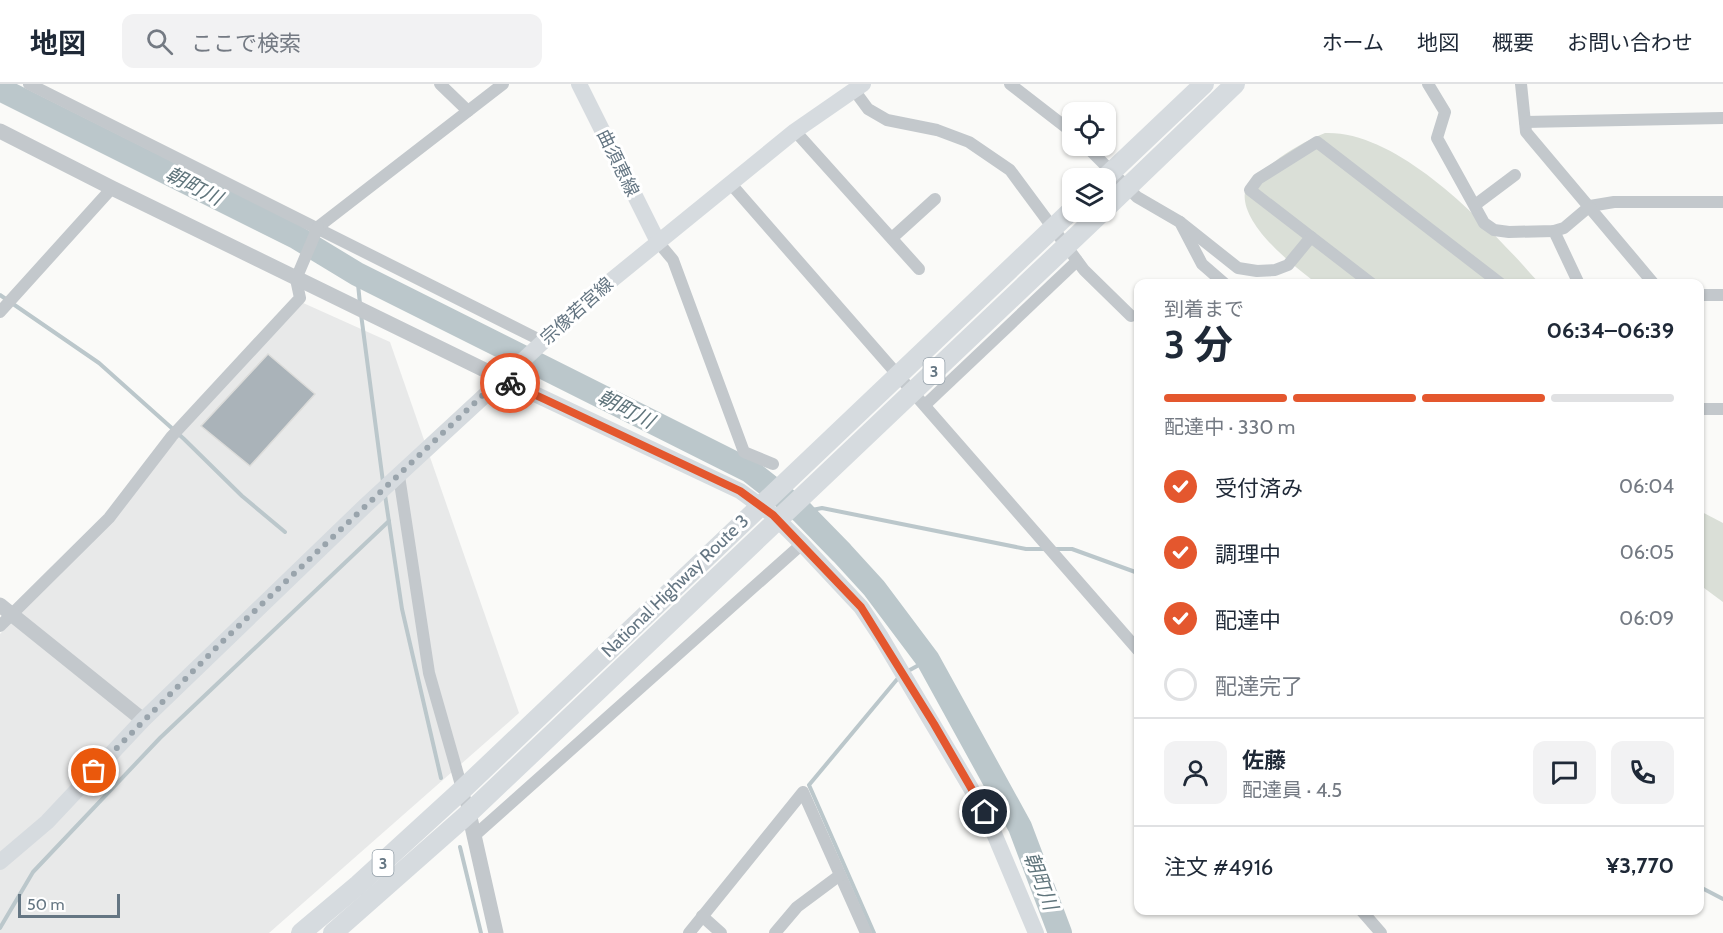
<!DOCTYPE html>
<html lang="ja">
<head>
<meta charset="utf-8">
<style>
  body { margin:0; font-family:Cabin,"Noto Sans JP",sans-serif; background:#f2f2f3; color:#1f2937; height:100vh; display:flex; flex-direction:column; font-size:22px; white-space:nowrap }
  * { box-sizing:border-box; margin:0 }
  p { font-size:20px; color:#747a83 }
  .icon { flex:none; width:33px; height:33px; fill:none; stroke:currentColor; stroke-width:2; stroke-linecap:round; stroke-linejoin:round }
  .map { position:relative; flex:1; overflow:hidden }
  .sheet { position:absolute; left:1134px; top:195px; width:570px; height:636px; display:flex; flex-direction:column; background:#fff; border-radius:12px; box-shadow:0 2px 4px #0004 }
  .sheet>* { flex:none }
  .controls { position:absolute; left:1062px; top:18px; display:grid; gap:12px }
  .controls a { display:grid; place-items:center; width:54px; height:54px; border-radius:12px; background:#fff; box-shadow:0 2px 4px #0004; font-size:30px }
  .scale { position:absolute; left:18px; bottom:15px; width:102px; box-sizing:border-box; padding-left:6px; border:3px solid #657683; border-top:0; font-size:16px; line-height:21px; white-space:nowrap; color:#657683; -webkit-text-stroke:4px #fff; paint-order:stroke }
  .pin { position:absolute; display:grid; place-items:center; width:51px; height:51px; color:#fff; margin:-26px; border:3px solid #fff; border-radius:50%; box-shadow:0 2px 6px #0007 }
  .courier { position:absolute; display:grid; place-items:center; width:60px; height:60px; margin:-30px; border:4px solid #e4572e; border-radius:50%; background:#fff; color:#222; box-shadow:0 2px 8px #0007 }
  .head em { font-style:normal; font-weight:700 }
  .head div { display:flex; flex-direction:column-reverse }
  .head { display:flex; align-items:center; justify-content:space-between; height:102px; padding:0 30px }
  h1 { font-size:39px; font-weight:700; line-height:45px }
  .bar { display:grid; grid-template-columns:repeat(4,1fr); gap:9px 6px; align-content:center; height:72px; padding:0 30px }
  .bar i { height:8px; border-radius:4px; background:#e0e1e3 }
  .bar .on { background:#e4572e }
  .bar p { grid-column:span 4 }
  .line { display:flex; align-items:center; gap:15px; padding:0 30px; border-top:2px solid #e0e1e3 }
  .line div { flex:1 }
  .round { display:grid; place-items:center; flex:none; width:63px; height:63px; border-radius:12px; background:#f2f2f3 }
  ol { padding:0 30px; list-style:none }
  li { display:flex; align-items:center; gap:18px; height:66px }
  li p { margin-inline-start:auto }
  li .icon { padding:6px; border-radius:50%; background:#e4572e; color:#fff; stroke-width:4 }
  li:last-child { color:#747a83 }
  li i { width:33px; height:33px; border:3px solid #e0e1e3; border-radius:50% }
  header { display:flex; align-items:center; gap:36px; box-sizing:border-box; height:84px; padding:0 30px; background:#fff; border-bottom:2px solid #e0e1e3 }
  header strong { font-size:28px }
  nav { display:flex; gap:33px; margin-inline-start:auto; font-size:21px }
  .search { width:420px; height:54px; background:#f2f2f3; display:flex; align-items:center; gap:15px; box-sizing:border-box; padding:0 21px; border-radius:12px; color:#747a83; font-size:22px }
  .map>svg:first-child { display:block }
  .built { fill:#e8e9e9 }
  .green { fill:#dadfd7 }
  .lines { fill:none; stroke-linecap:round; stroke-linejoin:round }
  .stream { stroke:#bbc7cb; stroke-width:4 }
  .river { stroke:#bbc7cb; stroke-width:24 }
  .building { fill:#aab3b9; stroke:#dcdcda; stroke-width:1.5 }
  .minor { stroke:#c3c8cc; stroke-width:12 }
  .tertiary { stroke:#c3c8cc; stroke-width:15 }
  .secondary { stroke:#d6dbdf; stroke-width:16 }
  .trunk { stroke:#d6dbdf; stroke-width:20 }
  .done { stroke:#99a4ac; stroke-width:6; stroke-dasharray:0 10.8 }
  .route { stroke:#e4572e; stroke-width:8 }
  .labels { text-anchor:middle; stroke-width:6; stroke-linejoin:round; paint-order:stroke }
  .shield { fill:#fff; stroke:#939fa8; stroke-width:1.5 }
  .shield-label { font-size:16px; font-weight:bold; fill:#657683 }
  .street-label { font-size:18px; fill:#657683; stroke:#fff }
  .water-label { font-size:20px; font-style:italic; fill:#60757c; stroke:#fff }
</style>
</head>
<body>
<header>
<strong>地図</strong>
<div class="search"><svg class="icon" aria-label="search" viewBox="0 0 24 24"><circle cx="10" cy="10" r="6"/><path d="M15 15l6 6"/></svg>ここで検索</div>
<nav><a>ホーム</a><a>地図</a><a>概要</a><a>お問い合わせ</a></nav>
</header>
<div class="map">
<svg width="1723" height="849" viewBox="0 0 1723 849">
  <rect width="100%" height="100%" fill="#fafaf8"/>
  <path class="built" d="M 301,218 L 390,258 L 519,629 L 269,849 L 0,849 L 0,550 Z"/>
  <g class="green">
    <path d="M 1325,49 C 1401,46 1492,146 1539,199 L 1316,199 C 1293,181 1235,137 1246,103 C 1250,93 1265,85 1273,79 C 1289,66 1306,57 1325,49 Z"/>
    <path d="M 1700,427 L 1723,439 L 1723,518 L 1700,501 Z"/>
  </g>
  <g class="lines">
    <g class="stream">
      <path d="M 357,190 L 360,220"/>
      <path d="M 0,211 L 99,279 L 184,355 L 242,412 L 285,448"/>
      <path d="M 361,230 L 383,398"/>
      <path d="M 385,411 L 402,525 L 441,694"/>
      <path d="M 802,428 L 822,424 L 1026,465 L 1046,465"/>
      <path d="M 1053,465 L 1072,465 L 1138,489"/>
      <path d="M 908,587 L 928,576"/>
      <path d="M 460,763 L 481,849"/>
      <path d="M 1700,803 L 1723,815"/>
      <path d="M 0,844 L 33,788 L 160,654 L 389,437"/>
      <path d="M 874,849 L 809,701 L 899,593"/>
    </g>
    <path class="river" d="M 0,5 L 296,153 L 357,190 L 750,387 L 802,428 L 842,469 L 874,504 L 928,576 L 1020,743 L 1060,849"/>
  </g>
  <path class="building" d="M 268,270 L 315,310 L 250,382 L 201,342 Z"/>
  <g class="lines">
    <g class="minor">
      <path d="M 29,0 L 542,257"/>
      <path d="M 440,0 L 468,27"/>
      <path d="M 1010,0 L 1072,48"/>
      <path d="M 1428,0 L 1445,28 L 1437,54 L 1484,139 L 1494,146 L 1509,148 L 1554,147 L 1564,144 L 1590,122 L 1614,118 L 1723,118"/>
      <path d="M 1521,0 L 1526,48 L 1654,200"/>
      <path d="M 854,6 L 868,25 L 887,36 L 937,46 L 969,58 L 1010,86 L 1084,186 L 1131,232"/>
      <path d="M 1525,38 L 1723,34"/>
      <path d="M 795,47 L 919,185"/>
      <path d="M 1086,62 L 1137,113 L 1180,138 L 1202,180 L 1225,200"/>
      <path d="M 730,99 L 1138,566"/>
      <path d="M 1475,121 L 1515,91"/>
      <path d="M 1180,138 L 1238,184 L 1257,187 L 1275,186 L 1288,181 L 1311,153 L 1250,106 L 1258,95 L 1317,58 L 1501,200"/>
      <path d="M 318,143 L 503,0"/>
      <path d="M 1554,147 L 1579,200"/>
      <path d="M 1311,153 L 1372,200"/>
      <path d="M 892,154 L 935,115"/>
      <path d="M 658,158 L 673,176 L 744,368 L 773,380"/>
      <path d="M 1700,211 L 1723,211"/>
      <path d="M 0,228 L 112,104"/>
      <path d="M 925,321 L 1077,177"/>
      <path d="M 1700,325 L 1723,325"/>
      <path d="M 399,392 L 429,589 L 469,729"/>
      <path d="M 0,542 L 109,434 L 172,352 L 300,214 L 296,195 L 318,143"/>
      <path d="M 474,752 L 802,460"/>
      <path d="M 1361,826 L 1381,849"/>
      <path d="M 702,832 L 721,849"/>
      <path d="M 689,849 L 803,708 L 866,849"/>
      <path d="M 775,849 L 797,823 L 840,791"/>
    </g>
    <g class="tertiary">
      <path d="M 0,47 L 112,104 L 501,294"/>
      <path d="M 0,521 L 143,636"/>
      <path d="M 469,729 L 496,849"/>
    </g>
    <g class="secondary">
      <path d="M 579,0 L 658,158"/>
      <path d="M 501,294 L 740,407 L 773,431 L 802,460 L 861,523 L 881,553 L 985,728 L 1036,849"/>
      <path d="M 0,778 L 47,738 L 143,636 L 365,422 L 597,208 L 795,47 L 863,0"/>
    </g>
    <g class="trunk">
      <path d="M 1105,94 L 1204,0"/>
      <path d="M 1106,124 L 1235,0"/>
      <path d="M 301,849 L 358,801 L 463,705 L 1072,126"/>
      <path d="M 333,849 L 469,729 L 1102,128"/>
    </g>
  </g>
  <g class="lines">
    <path class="done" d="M 94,687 L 225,555 L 501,294 L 510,299"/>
    <path class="route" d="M 510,299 L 740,407 L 773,431 L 861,523 L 934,640 L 985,728"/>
  </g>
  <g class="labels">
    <g class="shield">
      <rect x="923.5" y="274" width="21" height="26" rx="4.5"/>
      <rect x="372.5" y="766" width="21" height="26" rx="4.5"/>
    </g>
    <g class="shield-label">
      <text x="934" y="293">3</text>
      <text x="383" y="785">3</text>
    </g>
    <g class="street-label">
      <text transform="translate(618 79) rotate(64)" y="6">曲須恵線</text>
      <text transform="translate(577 227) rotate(-42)" y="6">宗像若宮線</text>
      <text transform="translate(675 502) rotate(-44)" y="6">National Highway Route 3</text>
    </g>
    <g class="water-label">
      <text transform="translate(194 102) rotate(27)" y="7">朝町川</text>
      <text transform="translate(626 325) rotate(27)" y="7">朝町川</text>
      <text transform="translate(1041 797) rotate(69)" y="7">朝町川</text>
    </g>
  </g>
</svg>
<div class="controls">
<a><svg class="icon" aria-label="locate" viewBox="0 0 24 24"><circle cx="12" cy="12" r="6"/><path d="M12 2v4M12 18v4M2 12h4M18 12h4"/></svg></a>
<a><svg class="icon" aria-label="layers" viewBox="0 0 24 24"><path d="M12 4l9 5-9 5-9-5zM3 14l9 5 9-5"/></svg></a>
</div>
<div class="scale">50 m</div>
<div class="pin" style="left:94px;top:687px;background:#ea580c"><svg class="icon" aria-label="bag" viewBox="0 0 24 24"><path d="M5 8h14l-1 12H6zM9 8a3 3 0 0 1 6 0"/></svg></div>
<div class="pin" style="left:985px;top:728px;background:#1f2937"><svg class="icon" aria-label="home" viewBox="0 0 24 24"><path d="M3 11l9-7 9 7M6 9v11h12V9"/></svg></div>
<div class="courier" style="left:510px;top:299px"><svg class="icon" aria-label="bike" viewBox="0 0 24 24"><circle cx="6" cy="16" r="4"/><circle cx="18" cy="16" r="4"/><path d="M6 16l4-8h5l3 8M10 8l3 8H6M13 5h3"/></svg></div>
<section class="sheet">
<div class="head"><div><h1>3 分</h1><p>到着まで</p></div><em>06:34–06:39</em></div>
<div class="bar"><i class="on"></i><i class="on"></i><i class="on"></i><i></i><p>配達中 · 330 m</p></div>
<ol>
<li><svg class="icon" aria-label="check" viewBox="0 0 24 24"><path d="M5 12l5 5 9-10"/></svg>受付済み<p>06:04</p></li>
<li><svg class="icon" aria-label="check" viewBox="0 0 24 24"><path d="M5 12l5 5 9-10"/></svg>調理中<p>06:05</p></li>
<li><svg class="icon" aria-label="check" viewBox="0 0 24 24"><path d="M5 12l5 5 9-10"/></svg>配達中<p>06:09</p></li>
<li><i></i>配達完了</li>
</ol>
<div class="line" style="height:108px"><a class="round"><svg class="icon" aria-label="person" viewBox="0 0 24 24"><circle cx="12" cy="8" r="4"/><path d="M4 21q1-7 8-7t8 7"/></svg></a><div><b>佐藤</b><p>配達員 · 4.5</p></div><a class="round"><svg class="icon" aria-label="chat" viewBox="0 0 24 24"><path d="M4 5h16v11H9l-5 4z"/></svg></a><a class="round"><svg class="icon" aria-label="phone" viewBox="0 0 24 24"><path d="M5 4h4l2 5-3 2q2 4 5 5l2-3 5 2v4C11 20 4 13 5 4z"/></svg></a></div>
<div class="line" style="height:78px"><div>注文 #4916</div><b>¥3,770</b></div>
</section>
</div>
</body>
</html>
